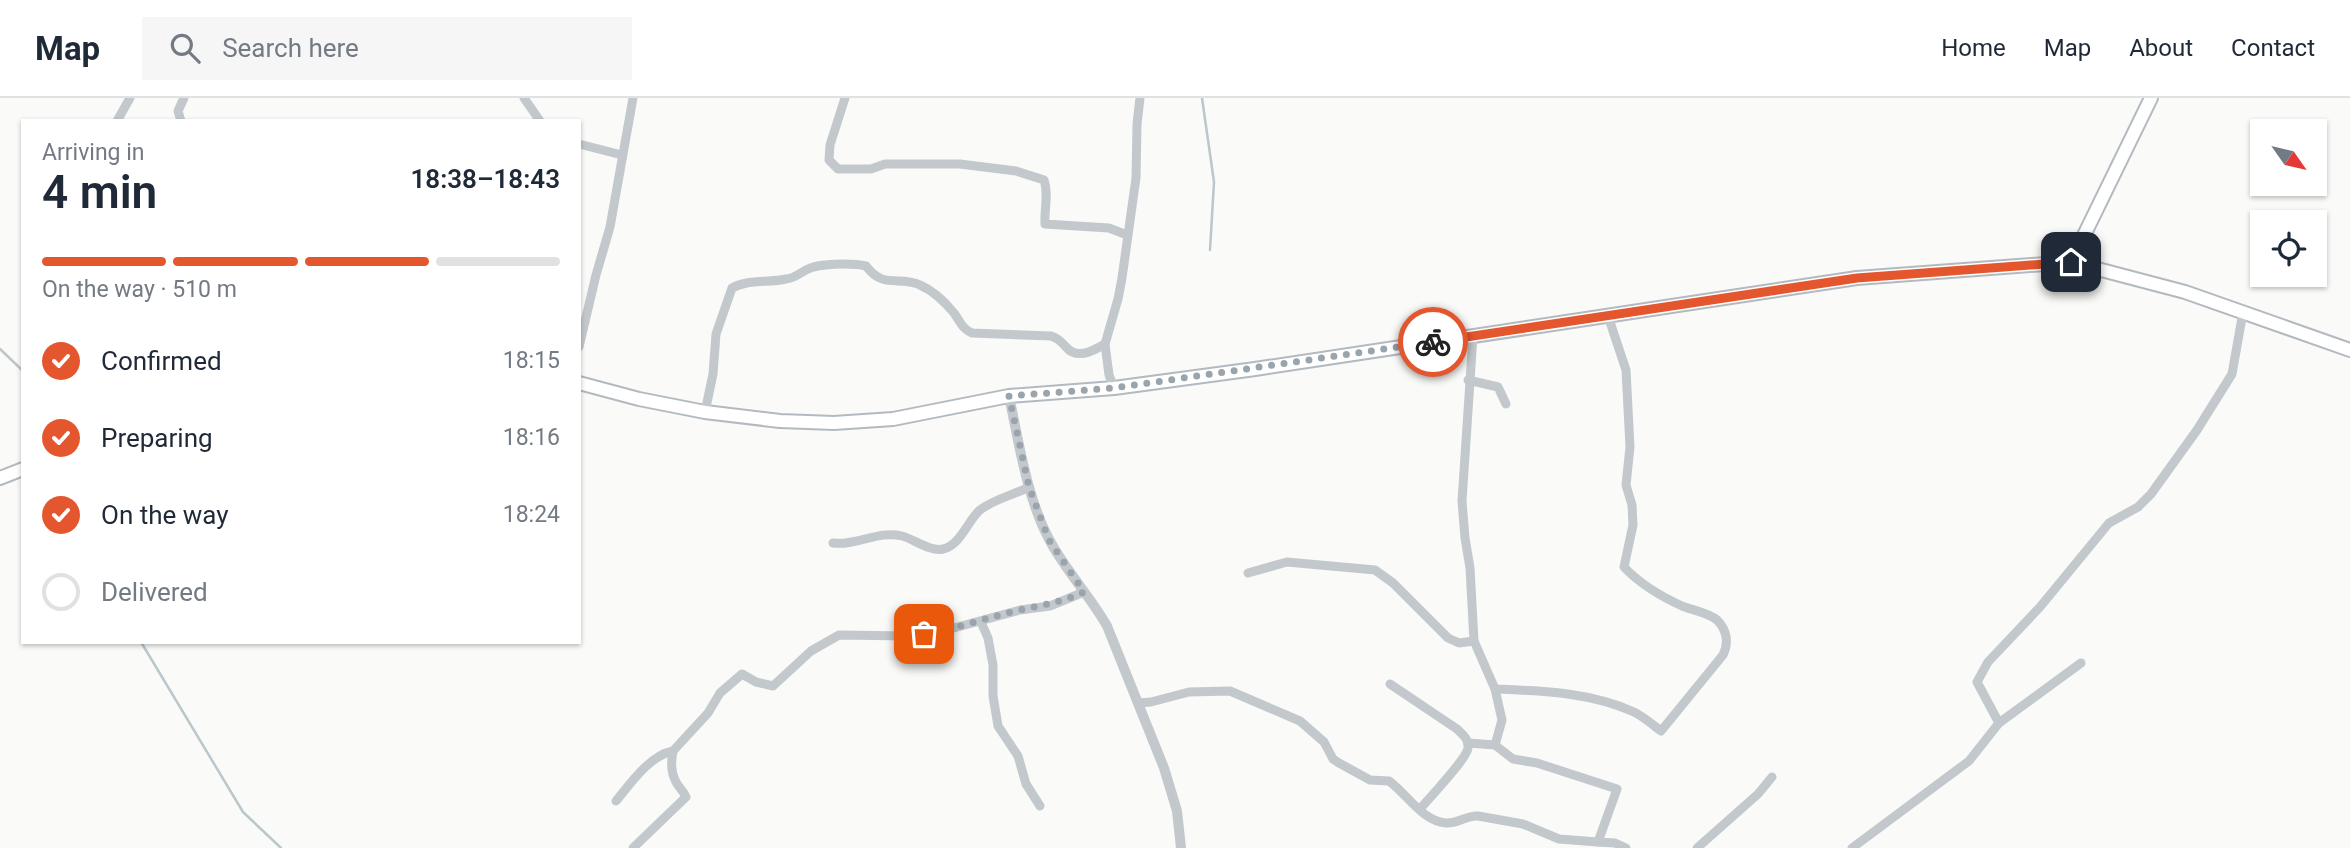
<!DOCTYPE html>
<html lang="en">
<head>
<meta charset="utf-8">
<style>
  body { margin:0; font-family:Roboto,sans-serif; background:#f6f6f7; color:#1f2937; height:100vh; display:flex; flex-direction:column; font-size:26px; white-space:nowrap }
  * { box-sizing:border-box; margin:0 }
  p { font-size:23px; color:#747a83 }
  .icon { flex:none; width:38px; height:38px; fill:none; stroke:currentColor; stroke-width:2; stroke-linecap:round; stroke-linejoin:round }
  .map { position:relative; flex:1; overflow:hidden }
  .panel { position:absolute; left:21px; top:21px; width:560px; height:525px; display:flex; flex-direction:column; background:#fff; border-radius:0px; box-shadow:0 2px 5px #0004 }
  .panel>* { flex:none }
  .needle { width:46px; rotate:124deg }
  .fabs { position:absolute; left:2250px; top:21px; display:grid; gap:14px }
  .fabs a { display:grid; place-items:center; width:77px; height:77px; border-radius:0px; background:#fff; box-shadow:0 2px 5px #0004; font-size:35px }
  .pin { position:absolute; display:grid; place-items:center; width:60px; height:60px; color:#fff; margin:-30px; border-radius:14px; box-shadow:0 4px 10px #0006 }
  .courier { position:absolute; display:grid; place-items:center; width:70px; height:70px; margin:-35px; border:5px solid #e4572e; border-radius:50%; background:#fff; color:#222; box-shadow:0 2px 9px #0007 }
  .summary em { font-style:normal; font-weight:600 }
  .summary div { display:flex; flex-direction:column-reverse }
  .summary { display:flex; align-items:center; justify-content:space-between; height:119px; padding:0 21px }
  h1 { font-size:46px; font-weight:600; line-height:52px }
  .bar { display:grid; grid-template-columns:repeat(4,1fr); gap:10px 7px; align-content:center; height:84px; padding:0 21px }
  .bar i { height:9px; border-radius:5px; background:#e0e1e3 }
  .bar .on { background:#e4572e }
  .bar p { grid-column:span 4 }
  ol { padding:0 21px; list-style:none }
  li { display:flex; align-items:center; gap:21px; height:77px }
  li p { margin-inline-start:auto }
  li .icon { padding:7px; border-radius:50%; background:#e4572e; color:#fff; stroke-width:4 }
  li:last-child { color:#747a83 }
  li i { width:38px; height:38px; border:4px solid #e0e1e3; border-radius:50% }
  header { display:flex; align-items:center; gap:42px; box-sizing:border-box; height:98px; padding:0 35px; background:#fff; border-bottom:2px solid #e0e1e3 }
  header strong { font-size:33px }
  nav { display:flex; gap:38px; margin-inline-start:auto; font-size:24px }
  .search { width:490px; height:63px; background:#f6f6f7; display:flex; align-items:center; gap:18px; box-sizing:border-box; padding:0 24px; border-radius:0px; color:#747a83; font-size:26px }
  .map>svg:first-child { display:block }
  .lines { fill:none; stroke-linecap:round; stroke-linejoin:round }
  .stream { stroke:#bbc7cb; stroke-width:2.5 }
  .secondary-casing { stroke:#b3babf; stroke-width:16 }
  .minor { stroke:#c3c8cc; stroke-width:9 }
  .tertiary { stroke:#c3c8cc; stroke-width:10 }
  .secondary { stroke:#fff; stroke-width:12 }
  .done { stroke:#99a4ac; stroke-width:7; stroke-dasharray:0 12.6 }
  .route { stroke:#e4572e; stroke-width:9 }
</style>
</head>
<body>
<header>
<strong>Map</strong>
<div class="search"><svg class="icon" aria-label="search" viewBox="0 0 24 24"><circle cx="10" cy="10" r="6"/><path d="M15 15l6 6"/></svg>Search here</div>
<nav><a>Home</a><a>Map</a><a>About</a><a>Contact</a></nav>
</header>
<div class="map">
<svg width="2350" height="750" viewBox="0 0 2350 750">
  <rect width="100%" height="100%" fill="#fafaf8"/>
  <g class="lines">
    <g class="stream">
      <path d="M 1202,0 L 1214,84 L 1210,152"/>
      <path d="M 0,251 L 23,273"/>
      <path d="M 141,544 L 243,714 L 281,750"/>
    </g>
    <g class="secondary-casing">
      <g id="secondary">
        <path d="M 2071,164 L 2151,0"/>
        <path d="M 579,285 L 639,301 L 705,314 L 780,323 L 834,325 L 893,321 L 1009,298 L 1114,290 L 1255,271 L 1857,180 L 2071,164 L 2185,194 L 2350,252"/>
        <path d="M 0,380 L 23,371"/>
      </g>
    </g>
    <g class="minor">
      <path d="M 524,0 L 540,23"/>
      <path d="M 845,0 L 830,47 L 829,62 L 838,71 L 871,71 L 885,66 L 960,66 L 1016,73 L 1044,82 C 1049,96 1044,111 1045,126 L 1109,130 L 1127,137"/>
      <path d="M 117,23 L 130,0"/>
      <path d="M 181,23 L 178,13 L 184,0"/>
      <path d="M 579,46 L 622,57"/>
      <path d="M 579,249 L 596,177 L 610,129 L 633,0"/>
      <path d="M 1468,282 L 1498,289 L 1506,306"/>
      <path d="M 1114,290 L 1109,277 L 1105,246 L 1118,201 L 1122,180 L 1136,80 L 1137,26 L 1140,0"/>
      <path d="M 705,314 L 713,276 L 716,236 L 732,190 C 748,181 768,185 786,181 C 795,180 798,176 806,172 C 817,165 853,165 866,168 C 884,192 899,177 920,187 C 934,193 945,204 954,215 C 960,223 962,231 972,235 L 1051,238 C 1059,241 1060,243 1066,249 C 1077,262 1093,253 1105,246"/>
      <path d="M 833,445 C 857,448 878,432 902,438 C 914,441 930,454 943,451 C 960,448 968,422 980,412 C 994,401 1014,397 1029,389"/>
      <path d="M 1248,475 L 1287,464 L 1375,472 L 1393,485 L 1448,540 L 1459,545 L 1474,543 L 1470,470 L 1465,440 L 1462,403 L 1473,238"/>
      <path d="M 981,524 L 988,540 L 993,567 L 993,598 L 998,628 L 1018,658 L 1026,686 L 1040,708"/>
      <path d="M 1474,543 L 1495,591 L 1502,622 L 1495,647 L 1513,661 L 1537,665 L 1617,691 L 1598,744 L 1615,745 L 1626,750"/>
      <path d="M 1390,586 L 1457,631 C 1463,637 1469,641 1468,650 C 1466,662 1430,699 1420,711"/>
      <path d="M 1495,591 C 1542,593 1590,594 1634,614 C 1644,619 1653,627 1661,633 L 1723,557 C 1729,545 1727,532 1717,522 C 1709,515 1692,512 1682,508 C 1660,498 1640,486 1624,469 L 1633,427 L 1632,407 L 1626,387 L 1630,349 L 1626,272 L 1608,218"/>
      <path d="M 1138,605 L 1151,604 L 1189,594 L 1230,593 L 1300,623 L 1324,644 L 1333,661 L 1339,665 L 1370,682 L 1389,683 C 1407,696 1422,723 1446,725 C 1457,726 1467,717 1478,718 L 1523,726 L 1559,741 L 1598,744"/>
      <path d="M 1999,625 L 1977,584 L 1988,564 L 2040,509 L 2109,425 L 2138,409 L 2151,396 L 2197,332 L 2232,276 L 2243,214"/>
      <path d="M 1468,645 L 1495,647"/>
      <path d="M 616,703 C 630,686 650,657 673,653"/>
      <path d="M 633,750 L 686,699 C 683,692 679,690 676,684 C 671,675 671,663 673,653 L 708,615 L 720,595 L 742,576 L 756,584 L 773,588 L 811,553 L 839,537 L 908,538 L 939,534 L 1020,512 L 1050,508 L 1084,494"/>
      <path d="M 1697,750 L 1758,696 L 1772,679"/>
      <path d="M 1852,750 L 1969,663 L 1999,625 L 2081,565"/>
    </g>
    <path class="tertiary" d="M 1009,298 C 1019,345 1027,401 1050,443 C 1066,473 1090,498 1107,528 L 1164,670 L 1177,713 L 1181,750"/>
    <use href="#secondary" class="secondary"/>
  </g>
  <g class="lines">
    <path class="done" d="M 924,536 C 957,531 988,519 1020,512 C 1043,507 1063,504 1084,494 L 1049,442 L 1029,389 L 1009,298 L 1114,290 L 1433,244"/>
    <path class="route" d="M 1433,244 L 1857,180 L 2071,164"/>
  </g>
</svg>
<div class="fabs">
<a><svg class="needle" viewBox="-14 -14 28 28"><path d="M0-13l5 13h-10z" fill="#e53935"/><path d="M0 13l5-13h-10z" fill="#747a83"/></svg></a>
<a><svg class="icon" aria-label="locate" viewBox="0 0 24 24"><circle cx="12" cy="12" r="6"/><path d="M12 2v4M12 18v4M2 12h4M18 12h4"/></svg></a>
</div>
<div class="pin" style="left:924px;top:536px;background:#ea580c"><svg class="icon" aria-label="bag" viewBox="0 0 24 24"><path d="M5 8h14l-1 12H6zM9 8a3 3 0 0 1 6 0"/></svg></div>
<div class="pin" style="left:2071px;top:164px;background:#1f2937"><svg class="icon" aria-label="home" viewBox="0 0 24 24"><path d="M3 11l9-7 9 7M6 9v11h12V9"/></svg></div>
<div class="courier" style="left:1433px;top:244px"><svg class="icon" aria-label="bike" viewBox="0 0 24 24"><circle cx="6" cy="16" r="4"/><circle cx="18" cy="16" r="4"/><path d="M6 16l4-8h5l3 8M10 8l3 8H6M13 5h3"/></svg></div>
<section class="panel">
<div class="summary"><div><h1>4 min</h1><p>Arriving in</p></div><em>18:38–18:43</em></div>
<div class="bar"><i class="on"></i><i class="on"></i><i class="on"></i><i></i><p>On the way · 510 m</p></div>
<ol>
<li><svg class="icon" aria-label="check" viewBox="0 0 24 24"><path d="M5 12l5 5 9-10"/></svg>Confirmed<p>18:15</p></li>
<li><svg class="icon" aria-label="check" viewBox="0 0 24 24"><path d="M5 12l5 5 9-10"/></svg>Preparing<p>18:16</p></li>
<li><svg class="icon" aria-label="check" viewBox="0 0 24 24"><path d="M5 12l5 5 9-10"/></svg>On the way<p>18:24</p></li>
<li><i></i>Delivered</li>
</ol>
</section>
</div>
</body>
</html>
